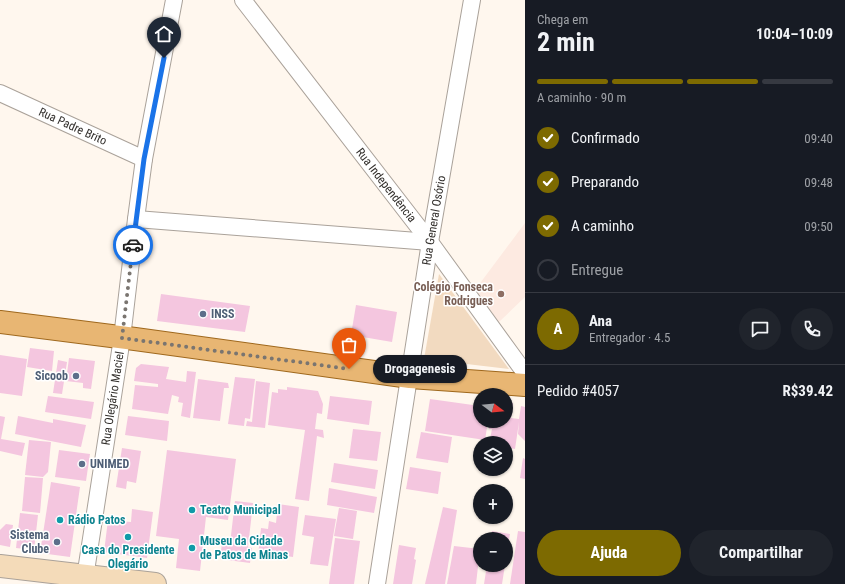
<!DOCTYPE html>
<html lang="pt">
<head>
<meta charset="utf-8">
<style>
  body { margin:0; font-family:"Roboto Condensed",sans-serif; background:#20242c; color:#f1f3f6; height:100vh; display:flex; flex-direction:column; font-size:15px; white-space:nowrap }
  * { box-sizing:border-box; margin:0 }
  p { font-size:13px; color:#9ea1a6 }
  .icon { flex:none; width:22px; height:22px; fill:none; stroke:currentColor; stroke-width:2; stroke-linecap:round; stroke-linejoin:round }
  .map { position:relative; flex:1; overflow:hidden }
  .drawer { display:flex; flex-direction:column; background:#171b24; width:320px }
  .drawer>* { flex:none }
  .needle { width:26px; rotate:106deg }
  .controls { position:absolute; left:473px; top:388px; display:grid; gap:8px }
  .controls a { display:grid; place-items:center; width:40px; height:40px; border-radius:50%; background:#171b24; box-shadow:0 1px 3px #0004; font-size:20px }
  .pin { position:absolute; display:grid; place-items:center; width:34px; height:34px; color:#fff; margin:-41px -17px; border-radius:50% 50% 50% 0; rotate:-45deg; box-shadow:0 0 4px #0007 }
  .pin .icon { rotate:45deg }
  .courier { position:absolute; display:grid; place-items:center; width:40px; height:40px; margin:-20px; border:3px solid #1a73e8; border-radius:50%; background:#fff; color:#222; box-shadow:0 1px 5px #0007 }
  .bubble { position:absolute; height:28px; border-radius:14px; background:#171b24; box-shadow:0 1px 3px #0004; font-size:13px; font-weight:700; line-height:28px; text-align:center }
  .summary em { font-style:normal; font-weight:700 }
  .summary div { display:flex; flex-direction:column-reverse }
  .summary { display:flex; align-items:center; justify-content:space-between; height:68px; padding:0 12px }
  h1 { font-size:26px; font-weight:700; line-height:30px }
  .bar { display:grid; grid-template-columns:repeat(4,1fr); gap:6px 4px; align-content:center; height:48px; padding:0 12px }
  .bar i { height:5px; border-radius:3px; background:#363941 }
  .bar .selected { background:#7d6a01 }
  .bar p { grid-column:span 4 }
  .line { display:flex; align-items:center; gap:10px; padding:0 12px; border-top:1px solid #363941 }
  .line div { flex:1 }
  .round { display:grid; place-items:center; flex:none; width:42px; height:42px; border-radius:21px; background:#20242c }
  ol { padding:0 12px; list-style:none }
  li { display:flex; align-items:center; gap:12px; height:44px }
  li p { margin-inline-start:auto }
  li .icon { padding:4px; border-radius:50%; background:#7d6a01; color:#fff; stroke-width:4 }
  li:last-child { color:#9ea1a6 }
  li i { width:22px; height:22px; border:2px solid #363941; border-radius:50% }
  .primary-button { display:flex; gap:8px; margin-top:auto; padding:8px 12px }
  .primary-button a { flex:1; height:46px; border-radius:24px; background:#7d6a01; color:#fff; font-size:16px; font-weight:700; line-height:46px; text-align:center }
  .primary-button a+a { background:#20242c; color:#f1f3f6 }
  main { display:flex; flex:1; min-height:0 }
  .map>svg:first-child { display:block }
  .education { fill:#fdeae1 }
  .green { fill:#f2dac0 }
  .building { fill:#f4c6df }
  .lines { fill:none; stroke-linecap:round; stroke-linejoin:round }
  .street-casing { stroke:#aaa29a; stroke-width:18 }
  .secondary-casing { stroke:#aaa29a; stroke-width:24 }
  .primary-casing { stroke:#9f681d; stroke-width:24 }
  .street { stroke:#fff; stroke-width:16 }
  .secondary { stroke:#f4dbb9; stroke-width:22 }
  .primary { stroke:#e8b673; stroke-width:22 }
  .done { stroke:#7a7570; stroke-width:4; stroke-dasharray:0 7.2 }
  .route { stroke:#1a73e8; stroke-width:5 }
  .education-dot { fill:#8d6e63; stroke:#fff; stroke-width:1.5 }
  .service-dot { fill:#5c6f8a; stroke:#fff; stroke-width:1.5 }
  .culture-dot { fill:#0f9aa8; stroke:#fff; stroke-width:1.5 }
  .labels { text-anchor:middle; stroke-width:3; stroke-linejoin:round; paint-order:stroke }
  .street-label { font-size:12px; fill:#322f2c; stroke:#fff }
  .education-label { font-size:12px; font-weight:bold; fill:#785e54; stroke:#fff; text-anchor:end }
  .service-label { font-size:12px; font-weight:bold; fill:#4e5e75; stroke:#fff; text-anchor:start }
  .culture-label { font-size:12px; font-weight:bold; fill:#0d838f; stroke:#fff; text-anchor:start }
</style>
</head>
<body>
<main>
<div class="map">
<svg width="525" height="584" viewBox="0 0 525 584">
  <rect width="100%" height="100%" fill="#fff7ee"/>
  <path class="education" d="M 525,223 L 525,297 L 499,322 L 475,290 Z"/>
  <path class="green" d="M 439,274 L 509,369 L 424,359 Z"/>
  <g class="building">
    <path d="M 161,294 L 250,306 L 245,332 L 157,321 Z"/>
    <path d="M 356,305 L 397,312 L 392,342 L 351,335 Z"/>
    <path d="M 30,348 L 54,351 L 52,371 L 27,367 Z"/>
    <path d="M 0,355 L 27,359 L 22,396 L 0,393 Z"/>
    <path d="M 69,358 L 95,361 L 91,389 L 83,388 L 83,383 L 66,381 Z"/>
    <path d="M 58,360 L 67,362 L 62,394 L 53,393 Z"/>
    <path d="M 141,364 L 169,367 L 166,379 L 186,382 L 187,371 L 196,372 L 190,418 L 181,416 L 183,403 L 178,402 L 179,397 L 172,395 L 168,414 L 132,409 L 135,385 L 158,387 L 158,384 L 134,381 L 136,368 Z"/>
    <path d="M 235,377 L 255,379 L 250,419 L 245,418 L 244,426 L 228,424 Z"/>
    <path d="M 198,379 L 228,383 L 229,388 L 224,388 L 220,421 L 193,418 Z"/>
    <path d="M 256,381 L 270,383 L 265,428 L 246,426 L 247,421 L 252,422 Z"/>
    <path d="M 287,387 L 318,391 L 323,404 L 322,414 L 317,413 L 315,429 L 323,430 L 324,438 L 317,436 L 309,501 L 295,499 L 305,430 L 268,425 L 272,392 L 278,393 L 278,389 L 287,390 Z"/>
    <path d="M 48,396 L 94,402 L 91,419 L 45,412 Z"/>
    <path d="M 330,396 L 372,401 L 369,425 L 327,419 Z"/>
    <path d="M 430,399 L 480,406 L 480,421 L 488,421 L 485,440 L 425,431 Z"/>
    <path d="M 506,402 L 513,403 L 511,418 L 519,419 L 521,406 L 525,407 L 525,441 L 518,434 L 519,422 L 515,449 L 506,447 L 506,443 L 495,443 L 496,439 L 490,439 L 492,429 L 489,429 L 490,421 L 506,421 Z"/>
    <path d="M 0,416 L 5,417 L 1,439 L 25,443 L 22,456 L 0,451 Z"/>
    <path d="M 18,416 L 53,423 L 53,419 L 86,425 L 81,447 L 15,434 Z"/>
    <path d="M 128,416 L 169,421 L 167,441 L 125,435 Z"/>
    <path d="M 353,429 L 381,432 L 377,461 L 349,458 Z"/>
    <path d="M 421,432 L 452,437 L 448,463 L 416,458 Z"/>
    <path d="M 29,440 L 51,442 L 48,472 L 43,477 L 25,475 Z"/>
    <path d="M 122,448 L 141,451 L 136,483 L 127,481 L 126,489 L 116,487 Z"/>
    <path d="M 59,450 L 90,454 L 86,481 L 55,477 Z"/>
    <path d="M 167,450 L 236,459 L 228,520 L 206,517 L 200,571 L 176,568 L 179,539 L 156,536 Z"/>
    <path d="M 523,458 L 525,459 L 525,479 L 520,478 Z"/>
    <path d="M 334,463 L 378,470 L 375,489 L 331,482 Z"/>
    <path d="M 410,467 L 441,472 L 438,494 L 406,489 Z"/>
    <path d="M 25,477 L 43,478 L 40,513 L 22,511 Z"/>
    <path d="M 51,482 L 80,487 L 70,557 L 40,553 Z"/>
    <path d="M 329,488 L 377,497 L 374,513 L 327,505 Z"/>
    <path d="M 235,501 L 253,503 L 248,547 L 252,548 L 250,563 L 220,559 L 222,543 L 230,544 Z"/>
    <path d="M 278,504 L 299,507 L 293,557 L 272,554 L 272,556 L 267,560 L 261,560 L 258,556 L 261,528 L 268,529 L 269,521 L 276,523 Z"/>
    <path d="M 443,507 L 457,510 L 445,584 L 425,584 Z"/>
    <path d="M 339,508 L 357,511 L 353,539 L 334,536 Z"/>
    <path d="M 132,509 L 153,512 L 147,558 L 104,552 L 108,520 L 131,522 Z"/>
    <path d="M 20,513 L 38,515 L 34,550 L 16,548 Z"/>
    <path d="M 305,515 L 336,519 L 328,566 L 310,564 L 314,537 L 302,535 Z"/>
    <path d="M 6,524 L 13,525 L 10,547 L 0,545 L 0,530 Z"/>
    <path d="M 492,531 L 510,534 L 507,551 L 506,539 L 491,539 Z"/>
    <path d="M 518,531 L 525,532 L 525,584 L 510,584 Z"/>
    <path d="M 335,538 L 360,541 L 354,584 L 329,584 Z"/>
    <path d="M 399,545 L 416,548 L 414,559 L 416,560 L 412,584 L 393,584 Z"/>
    <path d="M 454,546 L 480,549 L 476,584 L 447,584 Z"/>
    <path d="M 487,565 L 505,565 L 502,584 L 484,584 Z"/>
  </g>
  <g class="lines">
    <g class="street-casing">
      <g id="street">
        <path id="s1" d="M 243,0 L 430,242 L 525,373"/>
        <path id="s2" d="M 0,93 L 144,159"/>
        <path d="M 136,219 L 430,242"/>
        <path id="s3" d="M 84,584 L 122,338 L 136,219 L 144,159 L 174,0"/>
        <path id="s4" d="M 377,584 L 430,242 L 472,0"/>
      </g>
    </g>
    <g class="secondary-casing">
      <path id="secondary" d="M 0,566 L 155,584"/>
    </g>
    <g class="primary-casing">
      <path id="primary" d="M 0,322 L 135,339 L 410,377 L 525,385"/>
    </g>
    <use href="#street" class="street"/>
    <use href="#secondary" class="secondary"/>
    <use href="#primary" class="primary"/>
  </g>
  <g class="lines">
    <path class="done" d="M 133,245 L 122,338 L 349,369"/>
    <path class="route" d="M 133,245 L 144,159 L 164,58"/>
  </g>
  <circle class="education-dot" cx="501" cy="294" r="4"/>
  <g class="service-dot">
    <circle cx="203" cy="314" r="4"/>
    <circle cx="76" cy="376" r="4"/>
    <circle cx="82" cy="464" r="4"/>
    <circle cx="57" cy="542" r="4"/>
  </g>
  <g class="culture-dot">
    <circle cx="192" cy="510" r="4"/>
    <circle cx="60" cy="520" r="4"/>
    <circle cx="128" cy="537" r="4"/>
    <circle cx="192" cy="548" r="4"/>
  </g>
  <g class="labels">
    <g class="street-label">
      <text dy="4" stroke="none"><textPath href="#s2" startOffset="80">Rua Padre Brito</textPath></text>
      <text dy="4" stroke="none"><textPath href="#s1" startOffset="234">Rua Independência</textPath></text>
      <text dy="4" stroke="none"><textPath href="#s4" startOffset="368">Rua General Osório</textPath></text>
      <text dy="4" stroke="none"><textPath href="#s3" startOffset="188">Rua Olegário Maciel</textPath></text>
    </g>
    <g class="education-label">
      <text x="493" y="291">Colégio Fonseca<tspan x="493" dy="14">Rodrigues</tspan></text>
    </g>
    <g class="service-label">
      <text x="211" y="318">INSS</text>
      <text x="68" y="380" text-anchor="end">Sicoob</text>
      <text x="90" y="468">UNIMED</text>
      <text x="49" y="539" text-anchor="end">Sistema<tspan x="49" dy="14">Clube</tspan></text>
    </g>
    <g class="culture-label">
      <text x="200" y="514">Teatro Municipal</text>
      <text x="68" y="524">Rádio Patos</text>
      <text x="200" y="545">Museu da Cidade<tspan x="200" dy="14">de Patos de Minas</tspan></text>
      <text x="128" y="554" text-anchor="middle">Casa do Presidente<tspan x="128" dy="14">Olegário</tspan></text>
    </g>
  </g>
</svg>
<div class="controls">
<a><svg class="needle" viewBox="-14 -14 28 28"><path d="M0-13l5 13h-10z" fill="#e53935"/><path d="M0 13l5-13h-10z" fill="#9ea1a6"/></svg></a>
<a><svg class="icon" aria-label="layers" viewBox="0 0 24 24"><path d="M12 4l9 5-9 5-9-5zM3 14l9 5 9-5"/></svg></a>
<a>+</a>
<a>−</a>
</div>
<div class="pin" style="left:349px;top:369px;background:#ea580c"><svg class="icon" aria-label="bag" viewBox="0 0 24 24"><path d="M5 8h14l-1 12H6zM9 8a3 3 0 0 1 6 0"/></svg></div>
<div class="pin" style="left:164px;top:58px;background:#1f2937"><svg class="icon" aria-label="home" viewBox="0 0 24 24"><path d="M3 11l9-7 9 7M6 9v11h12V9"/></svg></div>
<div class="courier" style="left:133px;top:245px"><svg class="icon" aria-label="car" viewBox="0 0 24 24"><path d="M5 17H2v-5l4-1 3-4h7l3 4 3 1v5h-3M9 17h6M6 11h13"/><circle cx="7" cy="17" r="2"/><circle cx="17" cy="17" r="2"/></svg></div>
<div class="bubble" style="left:373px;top:355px;width:94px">Drogagenesis</div>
</div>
<section class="drawer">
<div class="summary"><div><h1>2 min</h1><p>Chega em</p></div><em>10:04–10:09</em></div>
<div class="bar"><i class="selected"></i><i class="selected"></i><i class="selected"></i><i></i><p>A caminho · 90 m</p></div>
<ol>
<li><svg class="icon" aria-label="check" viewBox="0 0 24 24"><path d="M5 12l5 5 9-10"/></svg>Confirmado<p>09:40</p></li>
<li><svg class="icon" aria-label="check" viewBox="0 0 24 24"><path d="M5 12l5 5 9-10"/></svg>Preparando<p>09:48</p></li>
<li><svg class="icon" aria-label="check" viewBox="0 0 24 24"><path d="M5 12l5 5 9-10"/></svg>A caminho<p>09:50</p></li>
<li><i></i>Entregue</li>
</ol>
<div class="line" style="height:72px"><b class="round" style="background:#7d6a01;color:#fff">A</b><div><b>Ana</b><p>Entregador · 4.5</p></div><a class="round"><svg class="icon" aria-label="chat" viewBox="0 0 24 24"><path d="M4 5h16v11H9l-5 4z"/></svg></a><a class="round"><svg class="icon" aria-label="phone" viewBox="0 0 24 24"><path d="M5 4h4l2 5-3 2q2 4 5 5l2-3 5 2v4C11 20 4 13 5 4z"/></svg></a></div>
<div class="line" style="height:52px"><div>Pedido #4057</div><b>R$39.42</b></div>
<div class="primary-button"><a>Ajuda</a><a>Compartilhar</a></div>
</section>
</main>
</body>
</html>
